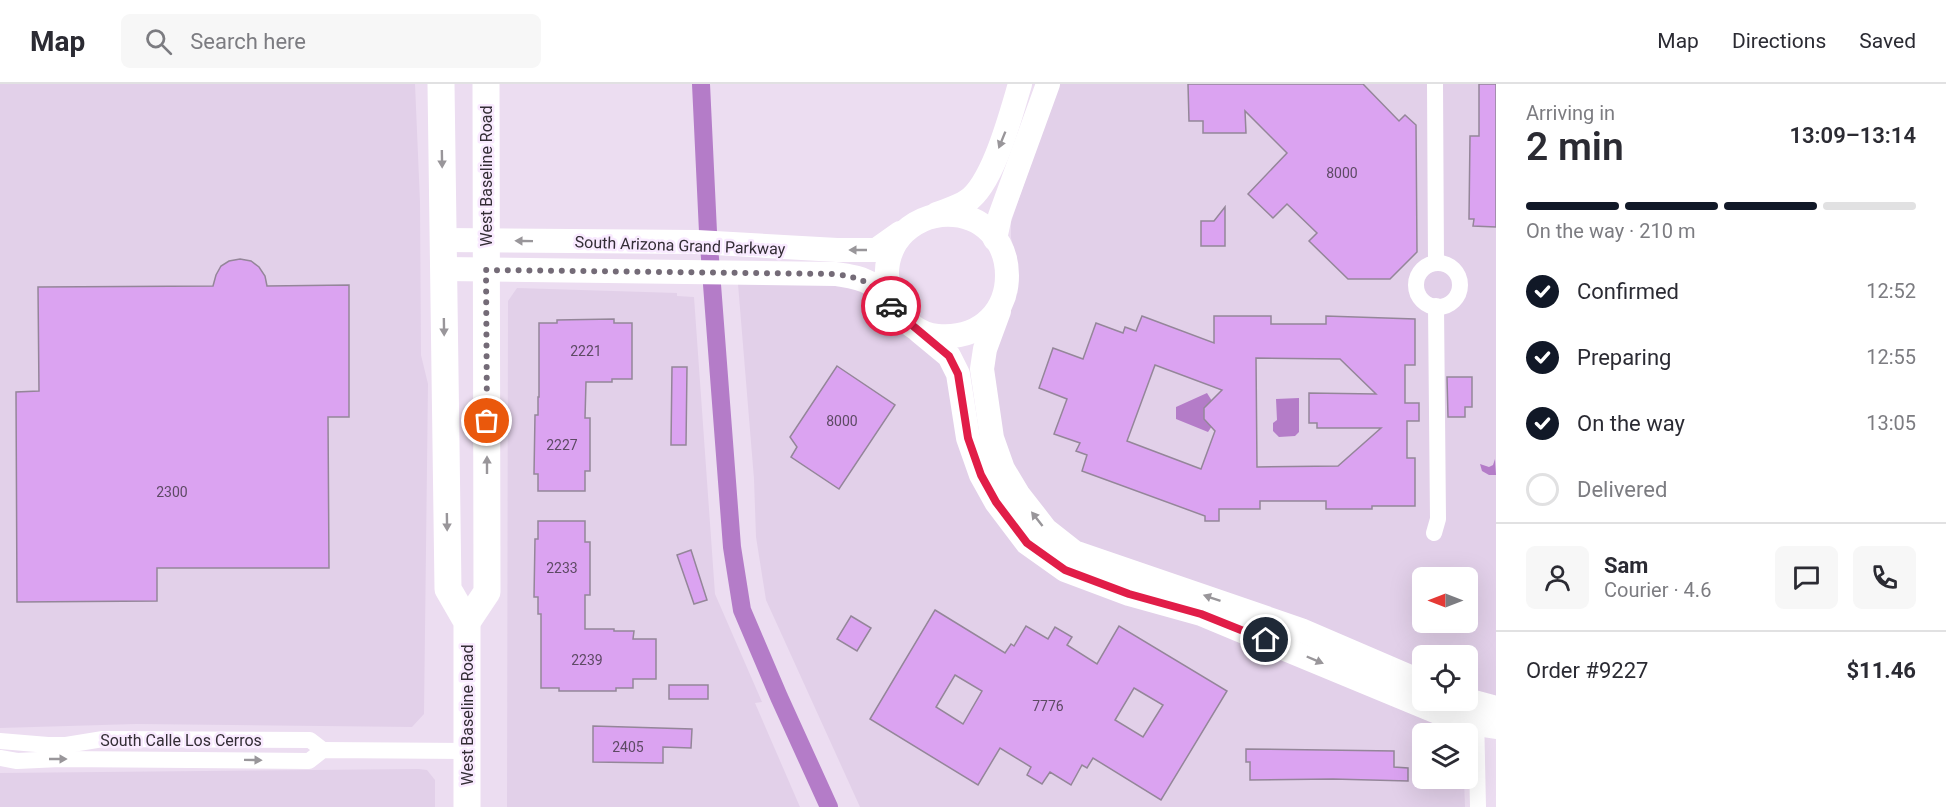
<!DOCTYPE html>
<html lang="en">
<head>
<meta charset="utf-8">
<style>
  body { margin:0; font-family:Roboto,sans-serif; background:#f7f7f7; color:#2b2b33; height:100vh; display:flex; flex-direction:column; font-size:22px; white-space:nowrap }
  * { box-sizing:border-box; margin:0 }
  p { font-size:20px; color:#7c7c81 }
  .icon { flex:none; width:33px; height:33px; fill:none; stroke:currentColor; stroke-width:2; stroke-linecap:round; stroke-linejoin:round }
  .map { position:relative; flex:1; overflow:hidden }
  .drawer { display:flex; flex-direction:column; background:#fff; width:450px }
  .drawer>* { flex:none }
  .needle { width:39px; rotate:270deg }
  .controls { position:absolute; left:1412px; top:483px; display:grid; gap:12px }
  .controls a { display:grid; place-items:center; width:66px; height:66px; border-radius:9px; background:#fff; box-shadow:0 6px 24px #0002; font-size:30px }
  .pin { position:absolute; display:grid; place-items:center; width:51px; height:51px; color:#fff; margin:-26px; border:3px solid #fff; border-radius:50%; box-shadow:0 2px 6px #0007 }
  .courier { position:absolute; display:grid; place-items:center; width:60px; height:60px; margin:-30px; border:4px solid #e11d48; border-radius:50%; background:#fff; color:#222; box-shadow:0 2px 8px #0007 }
  .head em { font-style:normal; font-weight:600 }
  .head div { display:flex; flex-direction:column-reverse }
  .head { display:flex; align-items:center; justify-content:space-between; height:102px; padding:0 30px }
  h1 { font-size:39px; font-weight:600; line-height:45px }
  .bar { display:grid; grid-template-columns:repeat(4,1fr); gap:9px 6px; align-content:center; height:72px; padding:0 30px }
  .bar i { height:8px; border-radius:4px; background:#e1e1e2 }
  .bar .active { background:#111827 }
  .bar p { grid-column:span 4 }
  .line { display:flex; align-items:center; gap:15px; padding:0 30px; border-top:2px solid #e1e1e2 }
  .line div { flex:1 }
  .round { display:grid; place-items:center; flex:none; width:63px; height:63px; border-radius:9px; background:#f7f7f7 }
  ol { padding:0 30px; list-style:none }
  li { display:flex; align-items:center; gap:18px; height:66px }
  li p { margin-inline-start:auto }
  li .icon { padding:6px; border-radius:50%; background:#111827; color:#fff; stroke-width:4 }
  li:last-child { color:#7c7c81 }
  li i { width:33px; height:33px; border:3px solid #e1e1e2; border-radius:50% }
  header { display:flex; align-items:center; gap:36px; box-sizing:border-box; height:84px; padding:0 30px; background:#fff; border-bottom:2px solid #e1e1e2 }
  header strong { font-size:28px }
  nav { display:flex; gap:33px; margin-inline-start:auto; font-size:21px }
  .search { width:420px; height:54px; background:#f7f7f7; display:flex; align-items:center; gap:15px; box-sizing:border-box; padding:0 21px; border-radius:9px; color:#7c7c81; font-size:22px }
  main { display:flex; flex:1; min-height:0 }
  .map>svg:first-child { display:block }
  .built { fill:#e2d0e9; fill-rule:evenodd }
  .water { fill:#b47cc8 }
  .lines { fill:none; stroke-linecap:round; stroke-linejoin:round }
  .canal { stroke:#b47cc8; stroke-width:18 }
  .building { fill:#dba3f1; stroke:#948699; stroke-width:1.5; fill-rule:evenodd }
  .street { stroke:#fff; stroke-width:16 }
  .secondary { stroke:#fff; stroke-width:24 }
  .primary { stroke:#fff; stroke-width:27 }
  .oneway { fill:#99969a }
  .done { stroke:#746b77; stroke-width:6; stroke-dasharray:0 10.8 }
  .route { stroke:#e11d48; stroke-width:8 }
  .labels { text-anchor:middle; stroke-width:5; stroke-linejoin:round; paint-order:stroke }
  .number-label { font-size:14px; fill:#5d4a64 }
  .street-label { font-size:16px; fill:#332d35; stroke:#f9eaff }
</style>
</head>
<body>
<header>
<strong>Map</strong>
<div class="search"><svg class="icon" aria-label="search" viewBox="0 0 24 24"><circle cx="10" cy="10" r="6"/><path d="M15 15l6 6"/></svg>Search here</div>
<nav><a>Map</a><a>Directions</a><a>Saved</a></nav>
</header>
<main>
<div class="map">
<svg width="1496" height="723" viewBox="0 0 1496 723">
  <rect width="100%" height="100%" fill="#ecddf1"/>
  <g class="built">
    <path d="M 0,0 L 415,0 L 420,118 L 421,271 L 428,300 L 424,630 L 412,643 L 136,640 L 0,644 Z"/>
    <path d="M 1058,0 L 1496,0 L 1496,617 L 1467,608 L 1467,572 L 1422,572 L 1422,589 L 1077,462 L 1024,411 L 1000,344 L 992,283 L 1018,197 L 1017,176 L 1011,154 L 1011,138 ZM 1422,494 L 1467,494 L 1467,538 L 1422,538 Z"/>
    <path d="M 738,200 L 853,201 L 867,208 L 897,245 L 948,283 L 983,409 L 1193,532 L 1461,645 L 1463,649 L 1422,650 L 1422,694 L 1464,695 L 1465,723 L 860,723 L 766,516 L 756,453 L 754,395 Z"/>
    <path d="M 517,204 L 677,209 L 677,212 L 694,213 L 715,510 L 762,618 L 755,619 L 800,723 L 507,723 L 508,217 Z"/>
    <path d="M 419,685 L 427,686 L 435,696 L 435,723 L 0,723 L 0,689 Z"/>
  </g>
  <g class="water">
    <path d="M 1207,309 L 1212,317 L 1204,325 L 1204,335 L 1212,342 L 1208,348 L 1176,335 L 1176,323 Z"/>
    <path d="M 1299,314 L 1299,348 L 1295,352 L 1279,353 L 1273,347 L 1273,339 L 1277,336 L 1276,315 Z"/>
    <path d="M 1495,375 L 1496,391 L 1489,391 L 1482,387 L 1480,380 L 1489,383 L 1493,381 Z"/>
  </g>
  <g class="lines">
    <path class="canal" d="M 701,0 L 708,148 L 732,463 L 742,526 L 779,613 L 829,723"/>
  </g>
  <g class="building">
    <path d="M 1188,0 L 1363,0 L 1399,37 L 1405,31 L 1416,41 L 1417,168 L 1390,195 L 1348,195 L 1309,157 L 1317,149 L 1287,120 L 1273,134 L 1248,110 L 1287,69 L 1245,27 L 1246,49 L 1203,49 L 1203,37 L 1189,37 Z"/>
    <path d="M 1479,0 L 1496,0 L 1496,143 L 1473,142 L 1474,135 L 1469,135 L 1470,52 L 1479,52 Z"/>
    <path d="M 1225,123 L 1225,162 L 1201,162 L 1201,137 L 1214,137 Z"/>
    <path d="M 240,175 L 251,177 L 259,183 L 265,192 L 267,202 L 349,201 L 349,333 L 328,333 L 329,484 L 157,484 L 157,517 L 17,518 L 16,308 L 39,307 L 38,203 L 213,202 L 216,191 L 221,182 L 229,177 Z"/>
    <path d="M 1142,232 L 1214,259 L 1214,232 L 1271,232 L 1271,240 L 1326,240 L 1326,232 L 1415,235 L 1415,281 L 1405,281 L 1405,319 L 1419,319 L 1419,337 L 1407,337 L 1407,374 L 1415,374 L 1415,422 L 1372,422 L 1372,425 L 1326,425 L 1326,417 L 1260,417 L 1260,425 L 1219,425 L 1219,437 L 1205,437 L 1205,432 L 1082,387 L 1087,371 L 1076,367 L 1080,359 L 1054,350 L 1067,315 L 1039,304 L 1053,264 L 1083,275 L 1096,239 L 1123,249 L 1125,243 L 1136,247 ZM 1256,274 L 1340,275 L 1376,310 L 1309,309 L 1309,339 L 1317,339 L 1317,344 L 1381,344 L 1338,382 L 1257,383 ZM 1155,281 L 1222,306 L 1204,324 L 1204,335 L 1215,347 L 1201,385 L 1127,357 Z"/>
    <path d="M 614,235 L 614,239 L 632,239 L 632,295 L 612,295 L 612,298 L 586,298 L 585,334 L 590,334 L 590,387 L 585,387 L 585,407 L 538,407 L 538,390 L 534,390 L 535,331 L 538,331 L 538,313 L 539,313 L 539,239 L 557,239 L 557,236 Z"/>
    <path d="M 837,282 L 895,321 L 839,405 L 791,373 L 797,363 L 790,353 Z"/>
    <path d="M 672,283 L 687,283 L 686,361 L 671,361 Z"/>
    <path d="M 1447,293 L 1472,293 L 1472,323 L 1465,323 L 1465,333 L 1448,333 Z"/>
    <path d="M 538,437 L 585,437 L 585,458 L 590,458 L 590,511 L 585,511 L 585,545 L 614,545 L 614,547 L 634,547 L 633,555 L 656,555 L 656,595 L 633,595 L 633,604 L 616,604 L 616,607 L 559,607 L 559,604 L 541,604 L 541,530 L 538,530 L 538,513 L 534,513 L 535,455 L 538,455 Z"/>
    <path d="M 691,466 L 707,516 L 694,520 L 677,471 Z"/>
    <path d="M 935,526 L 1005,569 L 1011,560 L 1014,562 L 1026,542 L 1048,555 L 1055,543 L 1072,553 L 1067,561 L 1097,580 L 1119,542 L 1227,607 L 1161,716 L 1093,674 L 1087,684 L 1082,681 L 1071,701 L 1050,688 L 1042,700 L 1027,691 L 1031,683 L 1000,664 L 978,701 L 870,635 ZM 955,591 L 982,607 L 963,640 L 936,623 ZM 1134,604 L 1163,621 L 1143,653 L 1115,636 Z"/>
    <path d="M 851,532 L 871,544 L 857,567 L 837,555 Z"/>
    <rect x="669" y="601" width="39" height="14"/>
    <path d="M 593,642 L 692,645 L 691,664 L 663,663 L 663,679 L 593,678 Z"/>
    <path d="M 1246,665 L 1394,667 L 1394,683 L 1408,684 L 1408,697 L 1333,695 L 1250,696 L 1250,678 L 1246,678 Z"/>
  </g>
  <g class="lines">
    <g class="street">
      <path d="M 1435,0 L 1436,179"/>
      <circle cx="1438" cy="201" r="22"/>
      <path d="M 1434,449 L 1438,435 L 1436,222"/>
      <path d="M 1476,630 L 1478,723"/>
      <path d="M 0,657 L 48,661 L 66,661 L 103,655 L 310,656 L 323,666"/>
      <path d="M 0,674 L 17,677 L 60,675 L 309,677 L 323,666 L 467,667"/>
    </g>
    <g class="secondary">
      <path d="M 937,130 C 947,126 958,123 967,117 C 993,100 1011,30 1020,0"/>
      <path d="M 995,155 L 1000,132 L 1048,0"/>
      <path d="M 443,156 L 697,158 L 837,166 L 876,166 L 900,149"/>
      <path d="M 444,185 L 836,190 C 848,192 861,193 871,200 C 893,218 907,250 938,252 C 1031,259 1028,124 941,131 C 923,133 906,143 896,158 C 881,183 886,208 900,231"/>
      <path d="M 999,227 L 985,265 L 982,285 L 992,354 L 1003,385 L 1018,410 L 1046,446 L 1074,468 L 1301,546 L 1422,598"/>
      <path d="M 920,248 L 949,272 L 958,290 L 968,354 L 981,391 L 996,418 L 1027,459 L 1065,486 L 1129,510 L 1201,530 L 1437,628 L 1476,640 L 1496,643"/>
      <path d="M 1467,616 L 1496,624"/>
    </g>
    <g class="primary">
      <path d="M 441,0 L 448,505 L 467,538 L 467,723"/>
      <path d="M 467,538 L 487,508 L 486,0"/>
    </g>
  </g>
  <defs><path id="oneway-solid" d="M-6-.8H1V-3.2L6.5 0L1 3.2V.8H-6Z" transform="scale(1.5)"/></defs>
  <g class="oneway">
    <use href="#oneway-solid" transform="translate(1002 56) rotate(112)"/>
    <use href="#oneway-solid" transform="translate(442 75) rotate(89)"/>
    <use href="#oneway-solid" transform="translate(524 157) rotate(-179)"/>
    <use href="#oneway-solid" transform="translate(858 166) rotate(180)"/>
    <use href="#oneway-solid" transform="translate(444 243) rotate(89)"/>
    <use href="#oneway-solid" transform="translate(487 381) rotate(-90)"/>
    <use href="#oneway-solid" transform="translate(1037 435) rotate(-128)"/>
    <use href="#oneway-solid" transform="translate(447 438) rotate(89)"/>
    <use href="#oneway-solid" transform="translate(1212 514) rotate(-161)"/>
    <use href="#oneway-solid" transform="translate(1315 576) rotate(23)"/>
    <use href="#oneway-solid" transform="translate(58 675)"/>
    <use href="#oneway-solid" transform="translate(253 676) rotate(1)"/>
  </g>
  <g class="lines">
    <path class="done" d="M 487,337 L 486,186 L 836,190 C 869,196 869,198 891,222"/>
    <path class="route" d="M 891,222 L 900,231 L 949,272 L 958,290 L 968,354 L 981,391 L 996,418 L 1027,459 L 1065,486 L 1129,510 L 1201,530 L 1266,556"/>
  </g>
  <g class="labels">
    <g class="number-label">
      <text x="1342" y="94">8000</text>
      <text x="586" y="272">2221</text>
      <text x="842" y="342">8000</text>
      <text x="562" y="366">2227</text>
      <text x="172" y="413">2300</text>
      <text x="562" y="489">2233</text>
      <text x="587" y="581">2239</text>
      <text x="1048" y="627">7776</text>
      <text x="628" y="668">2405</text>
    </g>
    <g class="street-label">
      <text transform="translate(486 92) rotate(-90)" y="6">West Baseline Road</text>
      <text transform="translate(680 161) rotate(2)" y="6">South Arizona Grand Parkway</text>
      <text transform="translate(467 631) rotate(-90)" y="6">West Baseline Road</text>
      <text x="181" y="662">South Calle Los Cerros</text>
    </g>
  </g>
</svg>
<div class="controls">
<a><svg class="needle" viewBox="-14 -14 28 28"><path d="M0-13l5 13h-10z" fill="#e53935"/><path d="M0 13l5-13h-10z" fill="#7c7c81"/></svg></a>
<a><svg class="icon" aria-label="locate" viewBox="0 0 24 24"><circle cx="12" cy="12" r="6"/><path d="M12 2v4M12 18v4M2 12h4M18 12h4"/></svg></a>
<a><svg class="icon" aria-label="layers" viewBox="0 0 24 24"><path d="M12 4l9 5-9 5-9-5zM3 14l9 5 9-5"/></svg></a>
</div>
<div class="pin" style="left:487px;top:337px;background:#ea580c"><svg class="icon" aria-label="bag" viewBox="0 0 24 24"><path d="M5 8h14l-1 12H6zM9 8a3 3 0 0 1 6 0"/></svg></div>
<div class="pin" style="left:1266px;top:556px;background:#1f2937"><svg class="icon" aria-label="home" viewBox="0 0 24 24"><path d="M3 11l9-7 9 7M6 9v11h12V9"/></svg></div>
<div class="courier" style="left:891px;top:222px"><svg class="icon" aria-label="car" viewBox="0 0 24 24"><path d="M5 17H2v-5l4-1 3-4h7l3 4 3 1v5h-3M9 17h6M6 11h13"/><circle cx="7" cy="17" r="2"/><circle cx="17" cy="17" r="2"/></svg></div>
</div>
<section class="drawer">
<div class="head"><div><h1>2 min</h1><p>Arriving in</p></div><em>13:09–13:14</em></div>
<div class="bar"><i class="active"></i><i class="active"></i><i class="active"></i><i></i><p>On the way · 210 m</p></div>
<ol>
<li><svg class="icon" aria-label="check" viewBox="0 0 24 24"><path d="M5 12l5 5 9-10"/></svg>Confirmed<p>12:52</p></li>
<li><svg class="icon" aria-label="check" viewBox="0 0 24 24"><path d="M5 12l5 5 9-10"/></svg>Preparing<p>12:55</p></li>
<li><svg class="icon" aria-label="check" viewBox="0 0 24 24"><path d="M5 12l5 5 9-10"/></svg>On the way<p>13:05</p></li>
<li><i></i>Delivered</li>
</ol>
<div class="line" style="height:108px"><a class="round"><svg class="icon" aria-label="person" viewBox="0 0 24 24"><circle cx="12" cy="8" r="4"/><path d="M4 21q1-7 8-7t8 7"/></svg></a><div><b>Sam</b><p>Courier · 4.6</p></div><a class="round"><svg class="icon" aria-label="chat" viewBox="0 0 24 24"><path d="M4 5h16v11H9l-5 4z"/></svg></a><a class="round"><svg class="icon" aria-label="phone" viewBox="0 0 24 24"><path d="M5 4h4l2 5-3 2q2 4 5 5l2-3 5 2v4C11 20 4 13 5 4z"/></svg></a></div>
<div class="line" style="height:78px"><div>Order #9227</div><b>$11.46</b></div>
</section>
</main>
</body>
</html>
